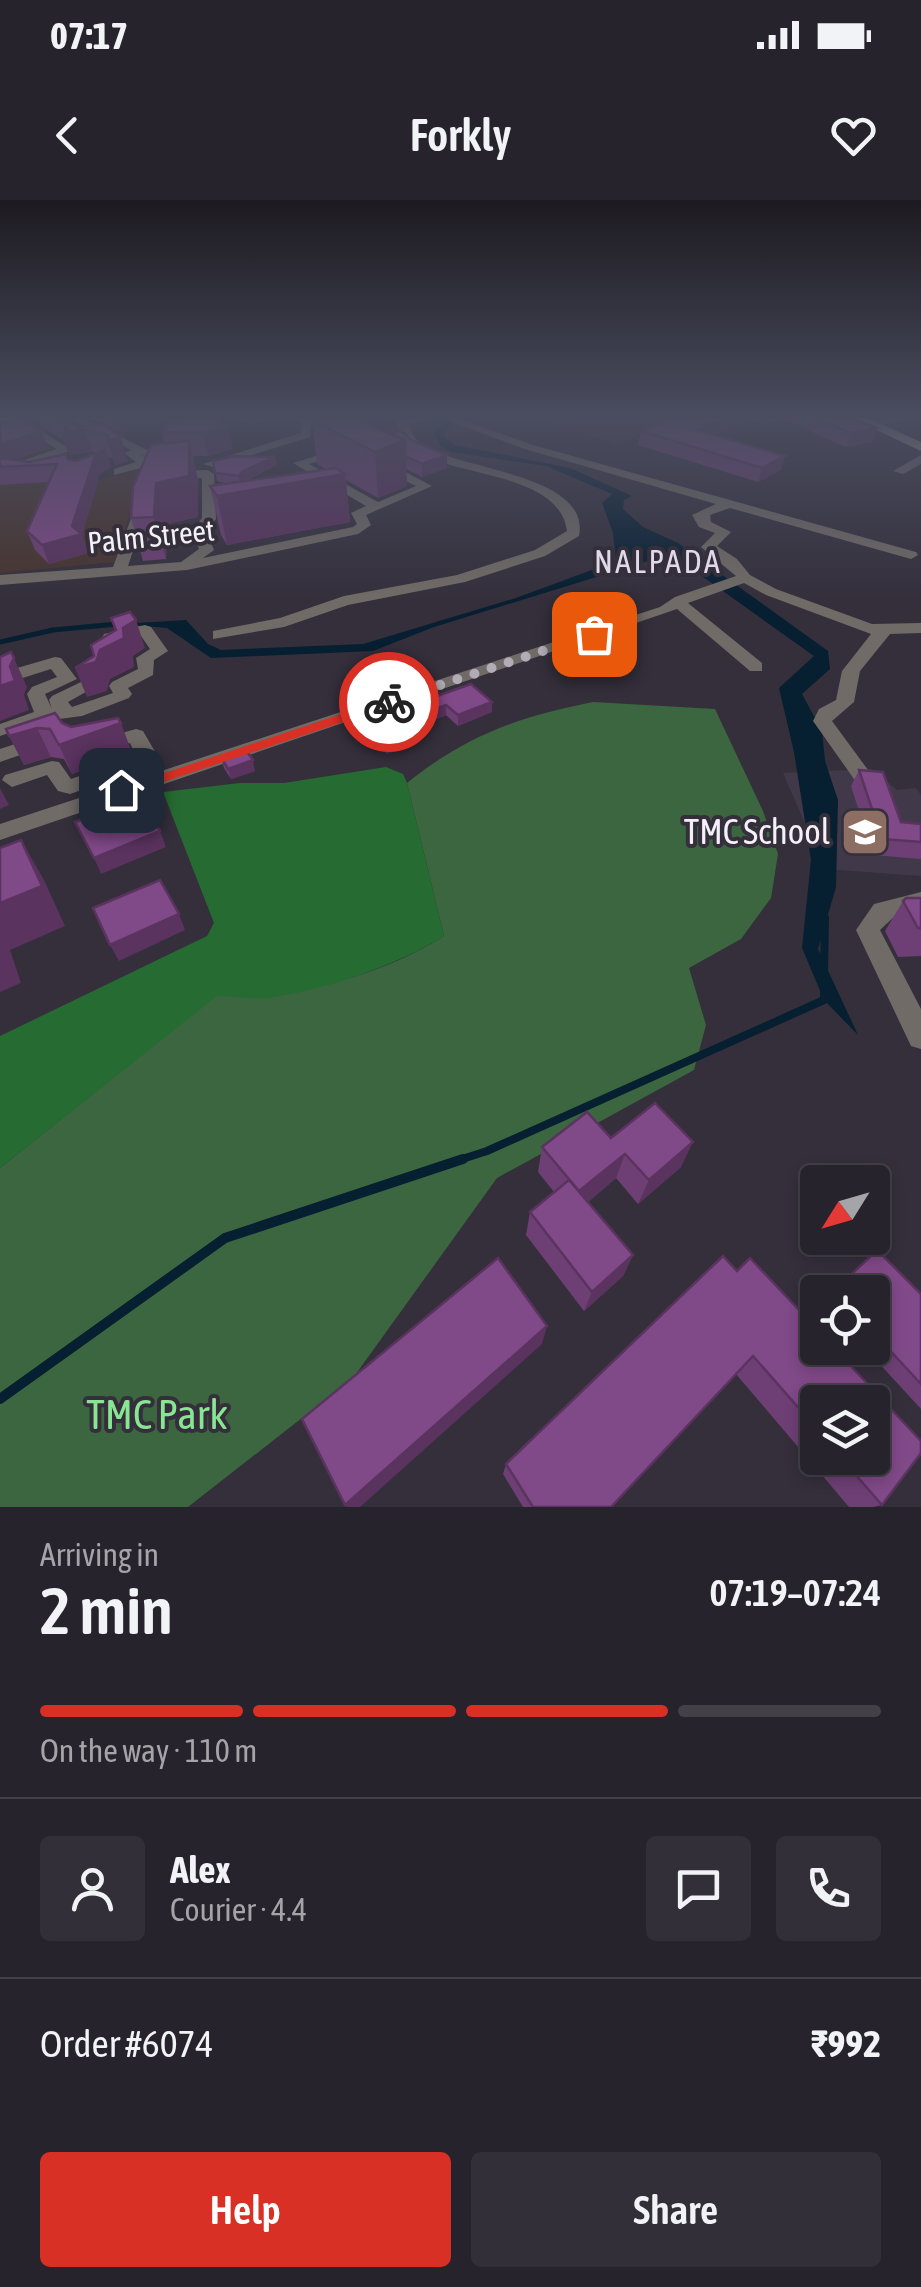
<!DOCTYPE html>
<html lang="en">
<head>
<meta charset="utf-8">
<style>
  body { margin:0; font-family:"Asap Condensed",sans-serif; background:#332f38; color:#f1f3f6; height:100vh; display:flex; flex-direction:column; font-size:38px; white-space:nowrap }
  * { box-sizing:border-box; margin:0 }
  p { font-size:32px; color:#a4a4a9 }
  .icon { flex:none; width:55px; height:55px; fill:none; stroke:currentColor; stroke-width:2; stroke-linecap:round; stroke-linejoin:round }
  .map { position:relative; height:1307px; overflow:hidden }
  .sheet { display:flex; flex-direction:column; background:#27232c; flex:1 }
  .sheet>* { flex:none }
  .needle { width:65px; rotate:233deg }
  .buttons { position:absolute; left:800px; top:965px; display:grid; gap:20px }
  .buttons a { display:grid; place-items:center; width:90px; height:90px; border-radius:10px; background:#27232c; box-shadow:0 5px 15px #0003,0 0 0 2px #434048; font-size:50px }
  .pin { position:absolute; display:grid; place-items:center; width:85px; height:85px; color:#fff; margin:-42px; border-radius:20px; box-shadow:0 5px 15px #0006 }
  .courier { position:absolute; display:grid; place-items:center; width:100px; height:100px; margin:-50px; border:8px solid #d93025; border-radius:50%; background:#fff; color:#222; box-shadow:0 2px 12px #0007 }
  .head em { font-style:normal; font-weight:600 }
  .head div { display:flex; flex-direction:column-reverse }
  .head { display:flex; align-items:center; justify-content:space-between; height:170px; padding:0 40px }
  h1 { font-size:65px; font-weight:600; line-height:75px }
  .bar { display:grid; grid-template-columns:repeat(4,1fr); gap:15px 10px; align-content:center; height:120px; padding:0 40px }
  .bar i { height:12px; border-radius:8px; background:#434048 }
  .bar .current { background:#d93025 }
  .bar p { grid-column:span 4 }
  .line { display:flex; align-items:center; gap:25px; padding:0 40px; border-top:2px solid #434048 }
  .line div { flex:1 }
  .round { display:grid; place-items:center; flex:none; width:105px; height:105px; border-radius:10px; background:#332f38 }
  .primary-button { display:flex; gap:20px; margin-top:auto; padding:20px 40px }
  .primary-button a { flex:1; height:115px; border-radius:10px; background:#d93025; color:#fff; font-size:40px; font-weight:600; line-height:115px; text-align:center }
  .primary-button a+a { background:#332f38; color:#f1f3f6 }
  .status { display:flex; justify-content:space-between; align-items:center; height:70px; padding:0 50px; background:#27232c; direction:ltr }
  .status svg { height:28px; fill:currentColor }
  header { display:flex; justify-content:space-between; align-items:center; height:130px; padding:0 40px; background:#27232c; font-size:45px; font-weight:600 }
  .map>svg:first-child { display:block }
  .commercial { fill:#47342d }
  .industrial { fill:#44333d }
  .built { fill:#41394a }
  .green { fill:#3b663f }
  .forest { fill:#266c32 }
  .water { fill:#061f31 }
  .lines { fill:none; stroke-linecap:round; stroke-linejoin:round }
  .stream-far2 { stroke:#061f31; stroke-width:5 }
  .stream-far1 { stroke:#061f31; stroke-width:8 }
  .stream { stroke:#061f31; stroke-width:10 }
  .minor { fill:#706b66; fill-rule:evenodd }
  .major { fill:#aea499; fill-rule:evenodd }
  .wall { fill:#6e3f75; fill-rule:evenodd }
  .shaded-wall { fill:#5a335f }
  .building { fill:#804988; stroke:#5a335f; stroke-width:2.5 }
  .route { fill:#d93025 }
  .done { stroke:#b1acb6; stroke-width:10; stroke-dasharray:0 18 }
  .labels { text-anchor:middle; stroke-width:8; stroke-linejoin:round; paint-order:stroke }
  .far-street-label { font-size:30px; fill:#f4f0f8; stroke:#342f3b }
  .far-neighbourhood-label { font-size:32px; letter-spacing:2.5px; fill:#e0d9e9; stroke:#342f3b }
  .poi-label { font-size:35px; fill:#f4f0f8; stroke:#342f3b; text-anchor:end }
  .near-park-label { font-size:42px; fill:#88e592; stroke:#342f3b }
</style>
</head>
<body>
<div class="status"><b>07:17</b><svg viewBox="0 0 49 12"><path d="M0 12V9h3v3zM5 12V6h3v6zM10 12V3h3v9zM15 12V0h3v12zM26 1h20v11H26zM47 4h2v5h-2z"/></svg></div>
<header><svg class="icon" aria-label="back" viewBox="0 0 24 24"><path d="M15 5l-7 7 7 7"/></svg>Forkly<svg class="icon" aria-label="heart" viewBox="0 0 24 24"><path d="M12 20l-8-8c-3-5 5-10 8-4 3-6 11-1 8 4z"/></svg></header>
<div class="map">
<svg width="921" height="1307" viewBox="0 0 921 1307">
  <rect width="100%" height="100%" fill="#342f3b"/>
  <path class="commercial" d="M 16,227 L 59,251 L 2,269 L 89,260 L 95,264 L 66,273 L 91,282 L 159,264 L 143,271 L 115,362 L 0,373 L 0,231 Z"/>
  <path class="industrial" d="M 540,217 L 672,217 L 618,245 Z"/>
  <path class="built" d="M 871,569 L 897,590 L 916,588 L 921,595 L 921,676 L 825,669 L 783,573 Z"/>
  <path class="green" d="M 593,502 L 715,509 L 763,611 L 778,654 L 771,698 L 741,739 L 689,768 L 706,825 L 694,870 L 497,978 L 353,1178 L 188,1307 L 0,1307 L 0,968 L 217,795 C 291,800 381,776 444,736 L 407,583 C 467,535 518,517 593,502 Z"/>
  <path class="forest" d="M 386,567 L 403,574 L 407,583 L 444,736 C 398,765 320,792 265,798 C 249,799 233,796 217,796 L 0,968 L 0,836 L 207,736 L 214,723 L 163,592 L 240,583 L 284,583 Z"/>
  <path class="water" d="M 453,217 L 469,217 L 453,222 L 443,236 L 455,245 L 570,268 L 632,296 L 624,300 L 623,309 L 643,327 L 678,343 L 828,451 L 830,469 L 802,494 L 822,531 L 825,561 L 838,600 L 836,687 L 818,749 L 858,835 L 824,800 L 802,748 L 811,660 L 794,552 L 779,488 L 814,456 L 671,354 L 434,427 L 373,451 L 211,458 L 167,428 L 121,424 L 186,420 L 208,444 L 221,450 L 363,444 L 516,398 L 616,361 L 613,333 L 602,303 L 612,294 L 546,266 L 451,252 L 440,246 L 434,232 Z"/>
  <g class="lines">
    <path class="stream-far2" d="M 0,442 L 53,430 L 117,424"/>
    <g class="stream-far1">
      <path d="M 824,771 L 825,718"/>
      <path d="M 456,961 L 487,951 L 824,800 L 824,793"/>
    </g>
    <path class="stream" d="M 0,1199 L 225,1038 L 463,959"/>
    <g class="minor">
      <path d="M 67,217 L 80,217 L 178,265 L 168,268 L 138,253 L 149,260 L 149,266 L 114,275 L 114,269 L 136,262 L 124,253 L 131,250 Z"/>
      <path d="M 293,217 L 312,219 L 310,237 L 213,267 L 203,264 L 301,233 L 302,223 Z"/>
      <path d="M 414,217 L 434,217 L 408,225 C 411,231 415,239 421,244 C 456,270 591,273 579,336 L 545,356 L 465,382 L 348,405 L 284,427 L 213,439 L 213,431 L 280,418 L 344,396 L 457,375 L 535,350 L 567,331 C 559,271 453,278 413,249 C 405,243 401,232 396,223 Z"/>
      <path d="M 439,217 L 454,217 L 533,245 L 916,352 L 918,355 L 911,359 L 730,308 L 710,315 L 711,322 L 731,332 L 717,346 L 737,359 L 750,375 L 776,389 L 872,424 L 921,423 L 921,433 L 890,434 L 860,471 L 854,502 L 832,521 L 871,574 L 868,579 L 854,579 L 813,521 L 819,509 L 836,500 L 842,471 L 871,434 L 766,395 L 744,383 L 688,403 L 762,463 L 762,471 L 750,471 L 677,409 L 0,640 L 0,624 L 660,407 L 675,397 L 736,376 L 701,347 L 715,333 L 699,327 L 692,315 L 716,304 L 525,249 Z"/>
      <path d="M 894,217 L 916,217 L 868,228 L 863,225 Z"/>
      <path d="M 15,220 L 23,220 L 72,250 L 20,270 L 21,276 L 13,276 L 5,269 L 7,266 L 57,249 L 15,224 Z"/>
      <path d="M 345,247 L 349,252 L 309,264 L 378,302 L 416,286 L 375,266 L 375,260 L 383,260 L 432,286 L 366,315 L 371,325 L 358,334 L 187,370 L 0,385 L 0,375 L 113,367 L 138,300 L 144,296 L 150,300 L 128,366 L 181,362 L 199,349 L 192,331 L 202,318 L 202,278 L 166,278 L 166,272 L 170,271 L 208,270 L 214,274 L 216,319 L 206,331 L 214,350 L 203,358 L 353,327 L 357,324 L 351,313 L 366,306 L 293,263 Z"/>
      <path d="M 921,255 L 921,264 L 903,274 L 893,271 Z"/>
      <path d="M 145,425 L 151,427 L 168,451 L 154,460 L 153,475 L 128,488 L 132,494 L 129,498 L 82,516 L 44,521 L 0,536 L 0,524 L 34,512 L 27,494 L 32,487 L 57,477 L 51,469 L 10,482 L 0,488 L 0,473 L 55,457 L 61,458 L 77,479 L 45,494 L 52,509 L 49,500 L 52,496 L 83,481 L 79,468 L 82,464 L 94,464 L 102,483 L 68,502 L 72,507 L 113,493 L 109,486 L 112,482 L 138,469 L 136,458 L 150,449 L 141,436 L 110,443 L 102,438 L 104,434 Z"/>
      <path d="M 136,529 L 143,531 L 157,555 L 150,566 L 70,594 L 58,591 L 47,575 L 12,587 L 2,580 L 5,575 L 52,561 L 59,562 L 71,579 L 136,556 L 130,543 L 96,552 L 86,546 L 89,542 Z"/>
      <path d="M 45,534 L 52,536 L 55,540 L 52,544 L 0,562 L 0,549 Z"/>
      <path d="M 921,692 L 921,710 L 897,714 L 880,730 L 921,809 L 921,849 L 911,846 L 856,730 L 874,704 Z"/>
    </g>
    <g class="major">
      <path d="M 0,217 L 22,217 L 0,225 Z"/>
      <path d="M 849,217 L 865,217 L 921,242 L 921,251 Z"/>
    </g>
  </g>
  <g class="wall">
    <path d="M 38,217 L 64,217 L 65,220 L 77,227 L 102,224 L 88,217 L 161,217 L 155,223 L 121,232 L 106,225 L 128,261 L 115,265 L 113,258 L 108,257 L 111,267 L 100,274 L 82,335 L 88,353 L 49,364 L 35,350 L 27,331 L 49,282 L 0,285 L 0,222 L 48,248 L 13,260 L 29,262 L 68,259 L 76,261 L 96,253 L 92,252 L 69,255 L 64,240 L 41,226 Z"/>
    <path d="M 233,217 L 277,217 L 251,224 Z"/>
    <path d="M 675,217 L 849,217 L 872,242 L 846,247 L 781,218 L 768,225 L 748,219 L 714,235 L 781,270 L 758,282 L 638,245 L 641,231 Z"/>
    <path d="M 312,220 L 390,234 L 411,240 L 447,268 L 422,277 L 406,269 L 407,286 L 378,298 L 346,280 L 350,322 L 227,345 L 221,335 L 210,286 L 230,284 L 217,281 L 213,261 L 275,257 L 277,265 L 243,282 L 328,270 L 317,264 Z"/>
    <path d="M 227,226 L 232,249 L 208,256 L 193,256 L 198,280 L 198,317 L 167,324 L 166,359 L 143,361 L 131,318 L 165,244 L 162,232 Z"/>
    <path d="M 437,496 L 492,502 L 492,512 L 458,526 L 446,515 L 417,527 L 420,541 L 387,554 L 368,534 L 367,523 L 393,513 L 390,511 L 390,500 Z"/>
    <path d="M 62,523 L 132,553 L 72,574 L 64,559 L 51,557 L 24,565 L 6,529 Z"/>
    <path d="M 221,557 L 255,571 L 231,579 L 224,568 Z"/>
    <path d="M 859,570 L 901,622 L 921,624 L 921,659 L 873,655 L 851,586 Z"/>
    <path d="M 921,698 L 921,756 L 898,757 L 885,731 L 903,701 Z"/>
    <path d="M 611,938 L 681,967 L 638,1004 L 616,978 L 588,1002 L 633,1055 L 623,1076 L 584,1111 L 526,1035 L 530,1012 L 554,992 L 538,972 L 542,947 Z"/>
    <path d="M 877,1050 L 921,1094 L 921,1209 L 865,1148 L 872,1148 L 872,1092 L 832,1092 Z"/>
    <path d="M 723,1056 L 737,1071 L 750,1058 L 818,1130 L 818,1148 L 834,1148 L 921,1241 L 921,1253 L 882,1305 L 873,1307 L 849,1307 L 736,1174 L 611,1307 L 523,1307 L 503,1274 L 506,1264 ZM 818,1202 L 872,1202 L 872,1258 L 818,1258 Z"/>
  </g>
  <g class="shaded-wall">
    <path d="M 116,217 L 161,217 L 155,223 L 121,232 Z"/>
    <path d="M 250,217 L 277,217 L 251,224 Z"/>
    <path d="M 726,217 L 748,217 L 748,219 L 694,244 L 697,230 Z"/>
    <path d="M 770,217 L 782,217 L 768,225 Z"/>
    <path d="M 227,226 L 232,249 L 208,256 L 203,233 Z"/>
    <path d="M 877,228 L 872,242 L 846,247 L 851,233 Z"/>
    <path d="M 85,229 L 92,252 L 69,255 L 61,232 Z"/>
    <path d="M 42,231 L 48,248 L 0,264 L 0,245 Z"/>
    <path d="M 121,237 L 128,261 L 115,265 L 108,241 Z"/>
    <path d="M 405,240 L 407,286 L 378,298 L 375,252 Z"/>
    <path d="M 189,241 L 198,280 L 198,317 L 167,324 L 166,359 L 154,317 L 156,283 Z"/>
    <path d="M 106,250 L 111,267 L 100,274 L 82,335 L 88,353 L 49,364 L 42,345 L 72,326 L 95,256 Z"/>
    <path d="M 447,255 L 447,268 L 422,277 L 422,264 Z"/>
    <path d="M 785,256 L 781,270 L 758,282 L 762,268 Z"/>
    <path d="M 275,257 L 277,265 L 244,280 L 240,285 L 239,276 L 243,271 Z"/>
    <path d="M 345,274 L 350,322 L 227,345 L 217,296 Z"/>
    <path d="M 136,420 L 145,448 L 133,456 L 134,467 L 110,479 L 107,491 L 87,497 L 75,468 L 96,462 L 100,450 L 123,428 Z"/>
    <path d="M 14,458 L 27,487 L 24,495 L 29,510 L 0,521 L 0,486 Z"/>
    <path d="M 492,502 L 492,512 L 458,526 L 458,515 Z"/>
    <path d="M 446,505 L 446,515 L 409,530 L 409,519 Z"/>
    <path d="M 121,523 L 132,553 L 72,574 L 59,545 Z"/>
    <path d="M 37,528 L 51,557 L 24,565 L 9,536 Z"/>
    <path d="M 420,530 L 420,541 L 387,554 L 386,543 Z"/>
    <path d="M 253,560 L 255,571 L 231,579 L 228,569 Z"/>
    <path d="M 0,588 L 9,605 L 0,609 Z"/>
    <path d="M 160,631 L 166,647 L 101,674 L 94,658 Z"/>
    <path d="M 21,640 L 44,680 L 65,726 L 10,750 L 21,783 L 0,792 L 0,703 Z"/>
    <path d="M 179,714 L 185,730 L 119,761 L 110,745 Z"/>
    <path d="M 693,942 L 681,967 L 638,1004 L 649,980 Z"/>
    <path d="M 625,954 L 616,978 L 573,1015 L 579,991 Z"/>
    <path d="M 633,1055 L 623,1076 L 584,1111 L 592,1092 Z"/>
    <path d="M 547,1126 L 542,1144 L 360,1307 L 347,1307 L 345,1305 Z"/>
  </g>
  <g class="building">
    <path d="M 55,217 L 59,217 L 77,227 L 104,224 L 121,237 L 108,241 L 108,235 L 85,229 L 61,232 L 68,229 L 66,224 Z"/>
    <path d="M 675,217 L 726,217 L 697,230 L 785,256 L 762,268 L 641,231 Z"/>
    <path d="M 812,217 L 849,217 L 877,228 L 851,233 Z"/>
    <path d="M 19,218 L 42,231 L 0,245 L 0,222 Z"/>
    <path d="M 212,218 L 227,226 L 203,233 L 162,232 L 170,221 Z"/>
    <path d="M 355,219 L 405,240 L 375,252 L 312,220 Z"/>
    <path d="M 401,230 L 411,240 L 447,255 L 422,264 L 405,256 L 405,240 L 390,234 Z"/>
    <path d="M 189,241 L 189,276 L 156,283 L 154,317 L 131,318 L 133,287 L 151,245 Z"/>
    <path d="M 106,250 L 95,256 L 72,326 L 82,334 L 42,345 L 27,331 L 57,264 L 0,267 L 0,258 L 29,262 L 66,254 L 67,259 L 76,261 Z"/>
    <path d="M 234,256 L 275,257 L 243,271 L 239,276 L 215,273 L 213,261 Z"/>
    <path d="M 336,268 L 345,274 L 217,296 L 210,286 Z"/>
    <path d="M 130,412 L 136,420 L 123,428 L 124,438 L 100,450 L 96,462 L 75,468 L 94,456 L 91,445 L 116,430 L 111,418 Z"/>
    <path d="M 11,452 L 14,458 L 10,466 L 15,481 L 0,486 L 0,457 Z"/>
    <path d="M 471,484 L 492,502 L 458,515 L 446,505 L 409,519 L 420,530 L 386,543 L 367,523 L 400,511 L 390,500 L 427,488 L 437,496 Z"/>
    <path d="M 55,513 L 62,523 L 71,527 L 118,518 L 121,523 L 59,545 L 50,529 L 37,528 L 9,536 L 6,529 Z"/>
    <path d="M 245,549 L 253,560 L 228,569 L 221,557 Z"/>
    <path d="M 859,570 L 883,572 L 901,622 L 921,624 L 921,642 L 882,639 Z"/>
    <path d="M 140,597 L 160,631 L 94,658 L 75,622 Z"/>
    <path d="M 21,640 L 42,686 L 0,703 L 0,648 Z"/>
    <path d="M 160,680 L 179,714 L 110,745 L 93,708 Z"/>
    <path d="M 906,698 L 921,698 L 921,728 L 918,728 L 903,701 Z"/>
    <path d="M 655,903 L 693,942 L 649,980 L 625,954 L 579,991 L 542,947 L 587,912 L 611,938 Z"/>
    <path d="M 569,980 L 633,1055 L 592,1092 L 530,1012 Z"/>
    <path d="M 877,1050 L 921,1094 L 921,1184 L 872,1131 L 872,1092 L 837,1092 L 835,1090 Z"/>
    <path d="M 723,1056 L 737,1071 L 750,1058 L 818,1130 L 818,1148 L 834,1148 L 921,1241 L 921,1253 L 882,1305 L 841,1258 L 872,1258 L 872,1202 L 818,1202 L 818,1230 L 753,1156 L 611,1307 L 533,1307 L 506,1264 Z"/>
    <path d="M 498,1058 L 547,1126 L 345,1305 L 302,1219 Z"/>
  </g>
  <linearGradient id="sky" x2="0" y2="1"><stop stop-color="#1d1a20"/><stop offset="0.54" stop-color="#4a4d60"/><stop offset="1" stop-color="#4a4d60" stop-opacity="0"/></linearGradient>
  <rect width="921" height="400" fill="url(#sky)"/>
  <path class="route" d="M 389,498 L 394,499 L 394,505 L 127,594 L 114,590 Z"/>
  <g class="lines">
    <path class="done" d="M 389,502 L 594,434"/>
  </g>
  <defs>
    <g id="school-square" transform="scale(2.5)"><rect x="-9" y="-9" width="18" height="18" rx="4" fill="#8d6e63" stroke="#342f3b"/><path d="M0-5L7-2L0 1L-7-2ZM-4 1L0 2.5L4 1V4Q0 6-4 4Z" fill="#fff"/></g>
  </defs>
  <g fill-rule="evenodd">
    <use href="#school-square" x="865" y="632"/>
  </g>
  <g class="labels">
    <g class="far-street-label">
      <text transform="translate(151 337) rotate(-6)" y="10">Palm Street</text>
    </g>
    <g class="far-neighbourhood-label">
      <text x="658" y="373">NALPADA</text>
    </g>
    <g class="poi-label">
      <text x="830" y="644">TMC School</text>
    </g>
    <g class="near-park-label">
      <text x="157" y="1229">TMC Park</text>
    </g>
  </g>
</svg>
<div class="buttons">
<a><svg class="needle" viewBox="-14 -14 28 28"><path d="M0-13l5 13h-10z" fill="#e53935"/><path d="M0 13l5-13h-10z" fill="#a4a4a9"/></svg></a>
<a><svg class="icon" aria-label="locate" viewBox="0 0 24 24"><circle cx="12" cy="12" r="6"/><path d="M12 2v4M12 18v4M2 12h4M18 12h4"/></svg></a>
<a><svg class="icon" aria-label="layers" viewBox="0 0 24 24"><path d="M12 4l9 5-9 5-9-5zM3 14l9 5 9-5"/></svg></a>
</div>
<div class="pin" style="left:594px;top:434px;background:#ea580c"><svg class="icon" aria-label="bag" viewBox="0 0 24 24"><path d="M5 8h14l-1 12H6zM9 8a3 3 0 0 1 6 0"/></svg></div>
<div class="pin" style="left:121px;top:590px;background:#1f2937"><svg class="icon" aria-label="home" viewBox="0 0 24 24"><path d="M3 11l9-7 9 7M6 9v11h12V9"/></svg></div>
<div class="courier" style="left:389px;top:502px"><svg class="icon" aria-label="bike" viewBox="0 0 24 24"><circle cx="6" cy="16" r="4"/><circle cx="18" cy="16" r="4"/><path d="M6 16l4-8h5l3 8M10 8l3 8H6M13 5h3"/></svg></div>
</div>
<section class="sheet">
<div class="head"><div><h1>2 min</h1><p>Arriving in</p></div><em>07:19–07:24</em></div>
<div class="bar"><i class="current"></i><i class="current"></i><i class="current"></i><i></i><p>On the way · 110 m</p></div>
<div class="line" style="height:180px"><a class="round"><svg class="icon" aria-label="person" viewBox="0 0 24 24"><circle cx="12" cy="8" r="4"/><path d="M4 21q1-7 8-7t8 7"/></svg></a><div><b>Alex</b><p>Courier · 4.4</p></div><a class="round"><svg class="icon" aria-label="chat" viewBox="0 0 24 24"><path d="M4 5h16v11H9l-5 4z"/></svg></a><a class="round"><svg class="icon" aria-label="phone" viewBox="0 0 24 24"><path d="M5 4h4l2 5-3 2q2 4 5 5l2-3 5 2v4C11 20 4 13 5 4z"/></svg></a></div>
<div class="line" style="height:130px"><div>Order #6074</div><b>₹992</b></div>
<div class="primary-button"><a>Help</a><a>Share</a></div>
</section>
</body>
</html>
